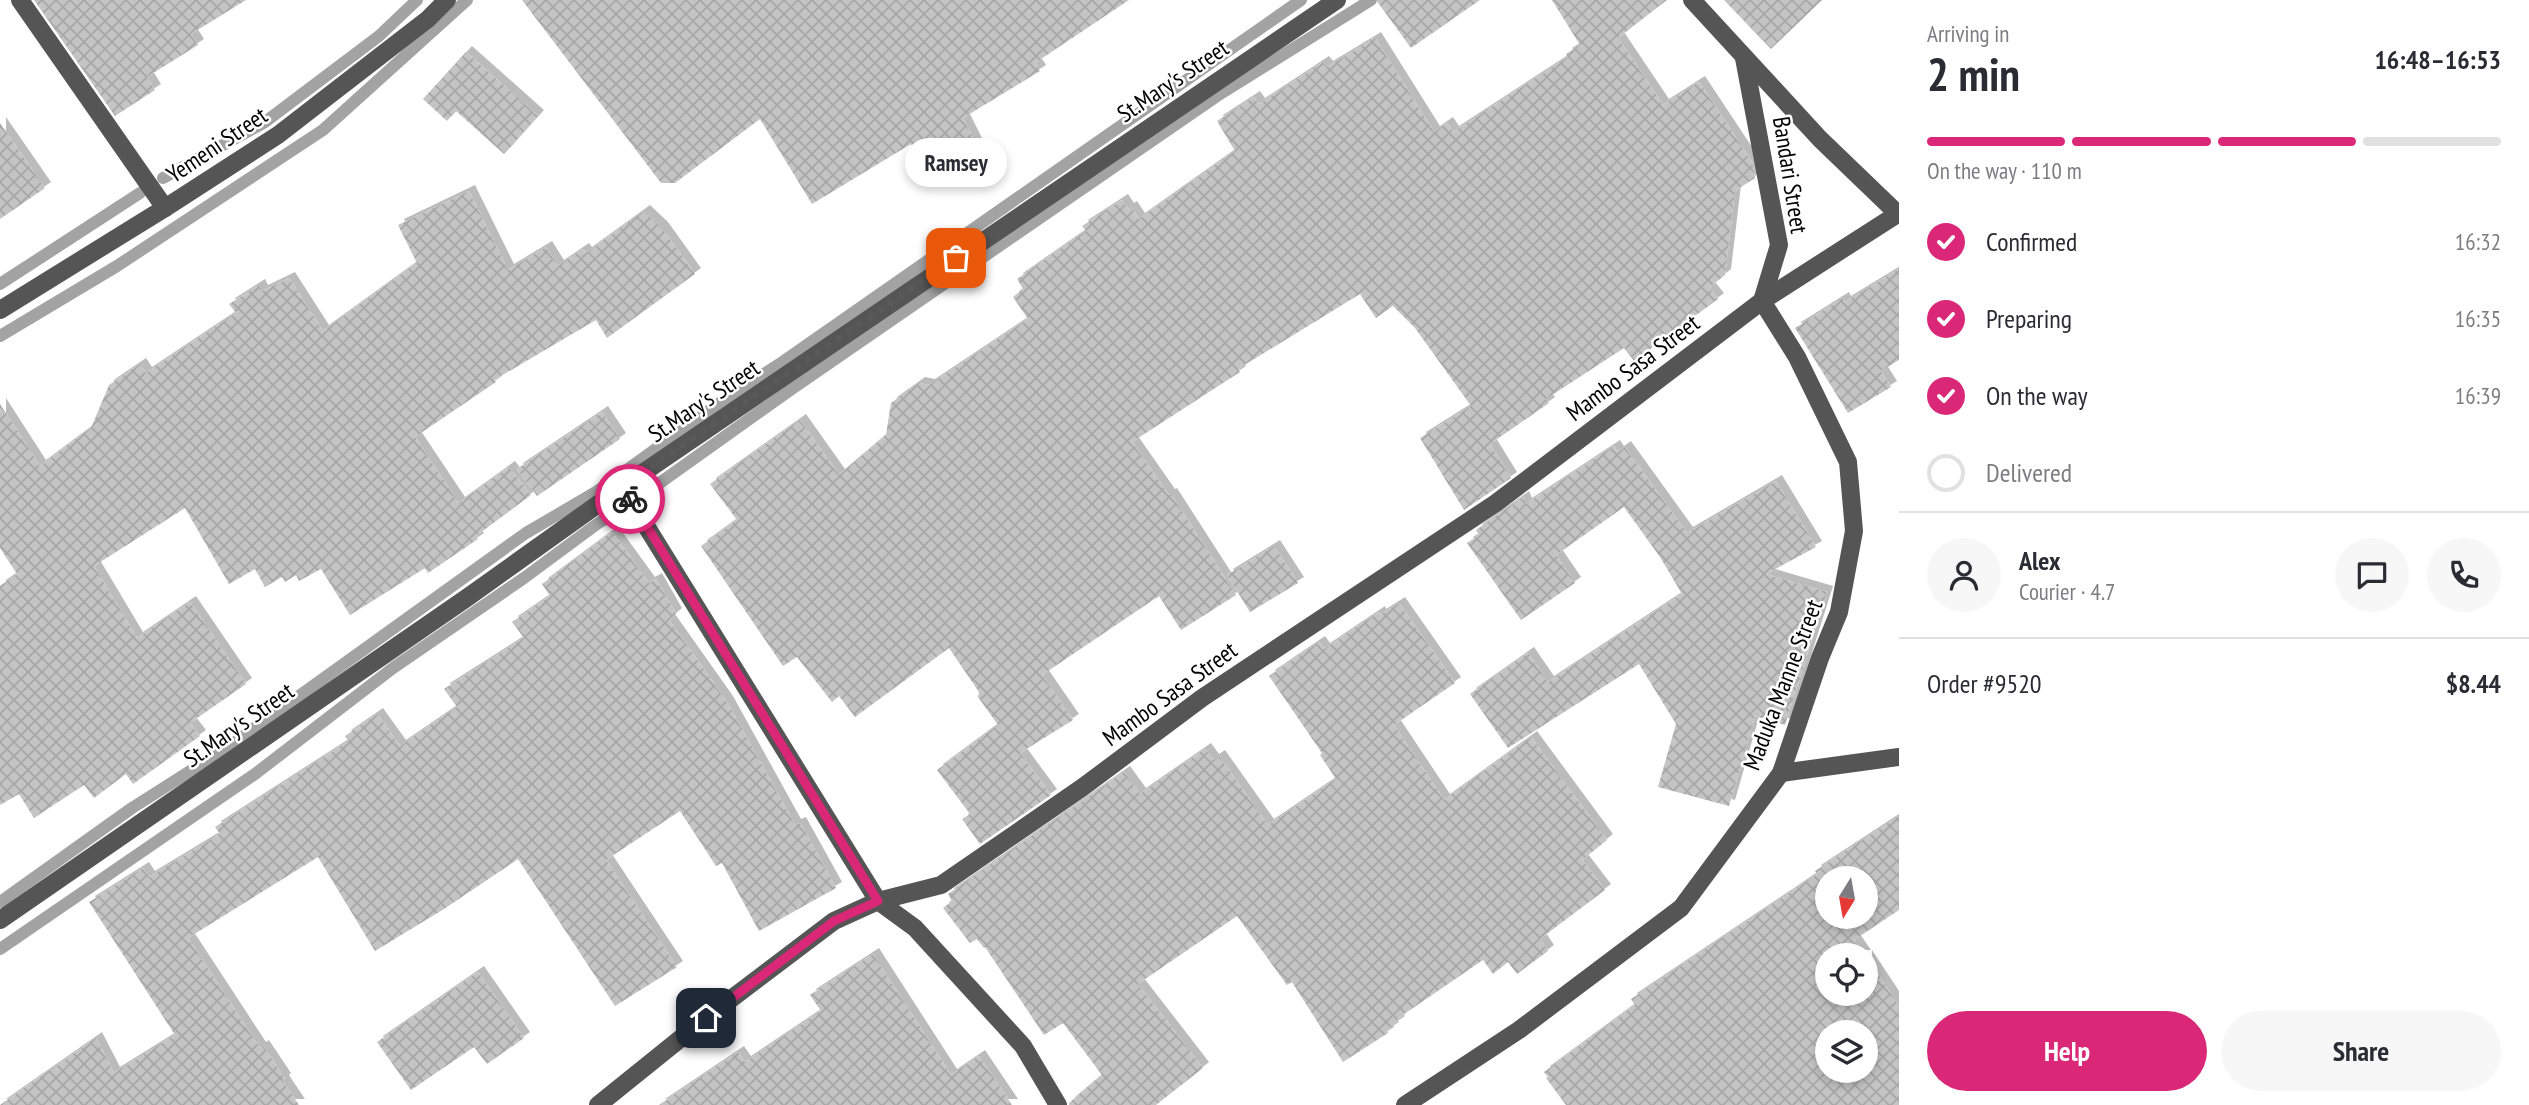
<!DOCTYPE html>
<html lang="en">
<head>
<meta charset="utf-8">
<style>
  body { margin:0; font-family:"PT Sans Narrow",sans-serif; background:#f7f7f7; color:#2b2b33; height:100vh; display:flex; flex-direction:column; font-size:26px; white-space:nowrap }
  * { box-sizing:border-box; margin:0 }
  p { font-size:23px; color:#7c7c81 }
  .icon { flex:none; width:38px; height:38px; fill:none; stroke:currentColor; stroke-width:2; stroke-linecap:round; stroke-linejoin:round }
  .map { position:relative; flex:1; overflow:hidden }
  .side { display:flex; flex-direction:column; background:#fff; width:630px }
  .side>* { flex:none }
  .needle { width:46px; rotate:191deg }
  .buttons { position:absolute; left:1815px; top:866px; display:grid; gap:14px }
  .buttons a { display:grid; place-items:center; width:63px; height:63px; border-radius:50%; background:#fff; box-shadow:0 4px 10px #0003; font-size:35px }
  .pin { position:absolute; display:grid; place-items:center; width:60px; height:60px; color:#fff; margin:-30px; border-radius:14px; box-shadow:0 4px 10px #0006 }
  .courier { position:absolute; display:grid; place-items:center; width:70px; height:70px; margin:-35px; border:5px solid #db2777; border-radius:50%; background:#fff; color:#222; box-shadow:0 2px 9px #0007 }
  .bubble { position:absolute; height:49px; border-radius:24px; background:#fff; box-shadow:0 4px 10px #0003; font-size:23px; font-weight:700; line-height:49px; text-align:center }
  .head em { font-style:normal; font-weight:700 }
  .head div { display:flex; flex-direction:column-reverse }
  .head { display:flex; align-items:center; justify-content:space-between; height:119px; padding:0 28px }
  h1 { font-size:46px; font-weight:700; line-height:52px }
  .bar { display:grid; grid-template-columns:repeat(4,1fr); gap:10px 7px; align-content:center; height:84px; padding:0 28px }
  .bar i { height:9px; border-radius:5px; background:#e1e1e2 }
  .bar .selected { background:#db2777 }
  .bar p { grid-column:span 4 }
  .line { display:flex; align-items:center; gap:18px; padding:0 28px; border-top:2px solid #e1e1e2 }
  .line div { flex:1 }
  .round { display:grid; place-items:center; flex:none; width:74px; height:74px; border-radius:37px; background:#f7f7f7 }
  ol { padding:0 28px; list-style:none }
  li { display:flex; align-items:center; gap:21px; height:77px }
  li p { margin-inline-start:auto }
  li .icon { padding:7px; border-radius:50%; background:#db2777; color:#fff; stroke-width:4 }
  li:last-child { color:#7c7c81 }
  li i { width:38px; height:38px; border:4px solid #e1e1e2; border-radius:50% }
  .cta { display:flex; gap:14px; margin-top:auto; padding:14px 28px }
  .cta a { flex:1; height:80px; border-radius:42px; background:#db2777; color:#fff; font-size:28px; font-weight:700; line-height:80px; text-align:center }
  .cta a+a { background:#f7f7f7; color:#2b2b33 }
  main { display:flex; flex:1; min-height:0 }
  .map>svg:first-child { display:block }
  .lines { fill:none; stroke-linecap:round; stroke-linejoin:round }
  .stream { stroke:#a3a3a3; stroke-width:12 }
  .building { fill:url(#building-cross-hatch); fill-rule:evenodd; filter:url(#shadow) }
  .minor { stroke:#555; stroke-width:18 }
  .done { stroke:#595959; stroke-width:7; stroke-dasharray:0 12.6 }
  .route { stroke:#db2777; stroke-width:9 }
  .labels { text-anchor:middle; stroke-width:5; stroke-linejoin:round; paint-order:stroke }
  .street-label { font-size:24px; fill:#000; stroke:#fff }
</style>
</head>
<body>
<main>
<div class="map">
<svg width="1899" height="1105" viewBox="0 0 1899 1105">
  <defs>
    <pattern id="building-cross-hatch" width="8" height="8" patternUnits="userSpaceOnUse" patternTransform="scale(1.75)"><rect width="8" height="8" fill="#c4c4c4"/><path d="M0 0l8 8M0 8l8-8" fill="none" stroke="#a7a7a7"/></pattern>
    <filter id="shadow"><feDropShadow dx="6" dy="-6" stdDeviation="0" flood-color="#0004"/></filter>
  </defs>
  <rect width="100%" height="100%" fill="#fff"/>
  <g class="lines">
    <g class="stream">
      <path d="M 163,178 L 265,122 L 379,36 L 417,0"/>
      <path d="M 0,284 L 140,193"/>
      <path d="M 0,336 L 117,266 L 323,130 L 467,0"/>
      <path d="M 0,902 L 132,808 L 228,747 L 526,533 L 596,492 L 718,404 L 784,361 L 1301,0"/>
      <path d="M 0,949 L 255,774 L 393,668 L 524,578 L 597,524 L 633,502 L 793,388 L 1217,96 L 1371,0"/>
    </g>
  </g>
  <g class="building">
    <path d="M 34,0 L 246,0 L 191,34 L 198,45 L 147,77 L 155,90 L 115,116 Z"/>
    <path d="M 522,0 L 1129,0 L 1035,63 L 1040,71 L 963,118 L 976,144 L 926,171 L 911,144 L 812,204 L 760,119 L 675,183 L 661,183 Z"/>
    <path d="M 1376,0 L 1480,0 L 1411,48 Z"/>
    <path d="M 1552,0 L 1667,0 L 1618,38 L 1663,105 L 1699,82 L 1752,162 L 1755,178 L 1735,191 L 1725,275 L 1709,288 L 1718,299 L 1634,361 L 1624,348 L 1546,399 L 1549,403 L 1490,444 L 1511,478 L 1464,510 L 1420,438 L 1471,406 L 1415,328 L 1393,306 L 1376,318 L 1360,294 L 1238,369 L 1240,372 L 1132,442 L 1169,495 L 1171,494 L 1236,595 L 1181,630 L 1159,596 L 1042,675 L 1073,720 L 1020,753 L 1051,795 L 980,844 L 962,819 L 970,814 L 937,770 L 998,725 L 978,697 L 979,692 L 949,648 L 855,717 L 839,696 L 832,702 L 797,657 L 783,666 L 701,546 L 737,520 L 710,484 L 800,420 L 839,475 L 886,435 L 891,403 L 919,383 L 929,385 L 1028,319 L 1013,297 L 1023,289 L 1017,279 L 1086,231 L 1082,226 L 1122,200 L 1128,209 L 1131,207 L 1139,219 L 1235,151 L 1217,121 L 1254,97 L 1259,104 L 1323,62 L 1327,67 L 1375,38 L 1434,132 L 1447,123 L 1453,132 L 1568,57 L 1566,54 L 1580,45 Z"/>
    <path d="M 1724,0 L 1822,0 L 1771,49 Z"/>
    <path d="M 466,52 L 538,116 L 504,154 L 456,111 L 447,121 L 423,99 Z"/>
    <path d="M 0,123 L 45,188 L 0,219 Z"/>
    <path d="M 469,191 L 508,270 L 546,247 L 558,266 L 583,249 L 586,253 L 644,211 L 662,228 L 695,274 L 607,338 L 596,320 L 494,380 L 496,382 L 415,437 L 459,503 L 509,467 L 531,495 L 476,536 L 478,539 L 428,573 L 425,568 L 350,615 L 321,569 L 299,581 L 296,575 L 285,582 L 282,577 L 265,587 L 255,569 L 229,584 L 185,508 L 94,566 L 137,638 L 190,602 L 246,684 L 190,723 L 200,736 L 133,784 L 126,774 L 94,798 L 84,785 L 34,818 L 19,794 L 0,805 L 0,586 L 17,574 L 0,548 L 0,404 L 40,466 L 91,428 L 109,385 L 140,364 L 146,373 L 236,313 L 229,304 L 259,285 L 262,291 L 289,278 L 323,331 L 417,263 L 398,225 Z"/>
    <path d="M 1899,269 L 1899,360 L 1881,371 L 1891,387 L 1848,413 L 1795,328 L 1843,298 L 1845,302 Z"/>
    <path d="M 602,412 L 620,439 L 537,496 L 517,469 Z"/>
    <path d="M 1614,446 L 1618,452 L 1625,447 L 1687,533 L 1776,481 L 1816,547 L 1766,574 L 1827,592 L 1785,725 L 1755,716 L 1729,806 L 1658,787 L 1676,724 L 1639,664 L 1508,748 L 1470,694 L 1528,653 L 1548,682 L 1682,594 L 1660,557 L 1624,507 L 1556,555 L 1575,583 L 1521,620 L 1467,543 L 1479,535 L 1476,530 L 1523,497 L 1526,504 Z"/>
    <path d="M 612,532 L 649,583 L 656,579 L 676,614 L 669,620 L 727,702 L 795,825 L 800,823 L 836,888 L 759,931 L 722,863 L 716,866 L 680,811 L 606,860 L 677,967 L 615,1006 L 518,859 L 444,909 L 375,951 L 318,857 L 188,938 L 260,1048 L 263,1046 L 285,1079 L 283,1081 L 299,1105 L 0,1105 L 96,1038 L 114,1073 L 175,1035 L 89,902 L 143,868 L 149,877 L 220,834 L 215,827 L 349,741 L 345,736 L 377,714 L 400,746 L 457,707 L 444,689 L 524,638 L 512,622 L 550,596 L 542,584 Z"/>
    <path d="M 1274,546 L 1298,583 L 1250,612 L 1227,575 Z"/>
    <path d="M 1399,603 L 1455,683 L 1394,725 L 1444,800 L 1531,737 L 1607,840 L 1582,860 L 1605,890 L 1540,939 L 1548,951 L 1517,974 L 1508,962 L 1493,974 L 1483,960 L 1397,1019 L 1399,1022 L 1387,1030 L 1388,1033 L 1343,1062 L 1292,982 L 1287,985 L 1237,916 L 1138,984 L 1203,1068 L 1156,1105 L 1069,1105 L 1069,1103 L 1102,1075 L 1063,1023 L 1044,1035 L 985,947 L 984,948 L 977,939 L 970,943 L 943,908 L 952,901 L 948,894 L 1124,772 L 1140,794 L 1205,749 L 1213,760 L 1219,756 L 1268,825 L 1336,779 L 1320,755 L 1322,753 L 1269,676 L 1319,642 L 1324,649 L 1379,612 L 1380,615 Z"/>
    <path d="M 1899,816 L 1899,910 L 1854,940 L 1865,956 L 1827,956 L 1827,994 L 1866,994 L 1866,956 L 1899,1006 L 1899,1105 L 1566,1105 L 1546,1078 L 1548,1077 L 1544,1072 L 1635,1005 L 1631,999 L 1788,894 L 1817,874 L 1815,871 ZM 1827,878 L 1866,878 L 1866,917 L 1827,917 ZM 1827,1032 L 1866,1032 L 1866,1071 L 1827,1071 Z"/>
    <path d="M 873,954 L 951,1075 L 979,1056 L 1012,1105 L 659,1105 L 738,1052 L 745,1062 L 821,1011 L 810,995 Z"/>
    <path d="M 478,972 L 524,1038 L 487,1064 L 474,1047 L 411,1090 L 377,1042 Z"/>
  </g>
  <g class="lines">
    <g class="minor">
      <path d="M 20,0 L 165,208"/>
      <path d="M 1692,0 L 1820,139 L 1899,215"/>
      <path d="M 1744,58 L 1779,245 L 1762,301"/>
      <path d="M 0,310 L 165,208 L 278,135 L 428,19 L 447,0"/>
      <path d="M 622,487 L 878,901 L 915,928 L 1023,1046 L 1058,1105"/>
      <path d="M 1781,773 L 1899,757"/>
      <path d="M 0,920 L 468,597 L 622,487 L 1337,0"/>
      <path d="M 598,1105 L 706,1018 L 834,921 L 878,901 L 941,885 L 1083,787 L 1202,698 L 1496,503 L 1762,301 L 1899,213"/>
      <path d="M 1405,1105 L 1519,1030 L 1681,908 L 1781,773 L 1820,658 L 1839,612 L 1854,531 L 1848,462 L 1797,357 L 1762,301"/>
    </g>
  </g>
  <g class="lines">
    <path class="done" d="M 630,499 L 622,487 L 956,258"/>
    <path class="route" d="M 630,499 L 878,901 L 834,921 L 706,1018"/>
  </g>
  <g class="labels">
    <g class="street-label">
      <text transform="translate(1173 81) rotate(-34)" y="8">St.Mary's Street</text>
      <text transform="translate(217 145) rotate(-34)" y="8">Yemeni Street</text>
      <text transform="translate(1790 175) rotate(81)" y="8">Bandari Street</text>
      <text transform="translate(1633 368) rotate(-37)" y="8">Mambo Sasa Street</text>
      <text transform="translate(704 401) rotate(-34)" y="8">St.Mary's Street</text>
      <text transform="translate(1783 685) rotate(-69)" y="8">Maduka Manne Street</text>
      <text transform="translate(1170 694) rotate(-36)" y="8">Mambo Sasa Street</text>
      <text transform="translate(239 725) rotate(-35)" y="8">St.Mary's Street</text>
    </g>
  </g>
</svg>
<div class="buttons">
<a><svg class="needle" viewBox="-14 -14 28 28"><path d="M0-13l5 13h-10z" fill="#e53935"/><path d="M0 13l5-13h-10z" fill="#7c7c81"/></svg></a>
<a><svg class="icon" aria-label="locate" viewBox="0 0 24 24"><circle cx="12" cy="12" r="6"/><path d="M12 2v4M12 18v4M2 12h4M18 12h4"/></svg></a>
<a><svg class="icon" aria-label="layers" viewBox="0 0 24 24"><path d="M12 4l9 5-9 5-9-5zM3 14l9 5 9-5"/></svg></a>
</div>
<div class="pin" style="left:956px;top:258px;background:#ea580c"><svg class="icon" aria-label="bag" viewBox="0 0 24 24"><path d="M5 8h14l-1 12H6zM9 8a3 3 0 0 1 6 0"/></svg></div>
<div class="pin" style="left:706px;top:1018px;background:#1f2937"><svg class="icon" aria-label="home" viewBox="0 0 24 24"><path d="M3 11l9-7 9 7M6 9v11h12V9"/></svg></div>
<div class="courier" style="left:630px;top:499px"><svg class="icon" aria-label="bike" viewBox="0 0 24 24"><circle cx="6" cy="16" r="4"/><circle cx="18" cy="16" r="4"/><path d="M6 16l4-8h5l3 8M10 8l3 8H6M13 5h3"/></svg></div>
<div class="bubble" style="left:905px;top:138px;width:102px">Ramsey</div>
</div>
<section class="side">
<div class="head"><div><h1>2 min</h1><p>Arriving in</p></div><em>16:48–16:53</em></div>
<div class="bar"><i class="selected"></i><i class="selected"></i><i class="selected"></i><i></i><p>On the way · 110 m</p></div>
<ol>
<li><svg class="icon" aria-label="check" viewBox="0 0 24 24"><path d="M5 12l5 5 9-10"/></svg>Confirmed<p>16:32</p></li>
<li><svg class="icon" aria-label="check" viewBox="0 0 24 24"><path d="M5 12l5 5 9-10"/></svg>Preparing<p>16:35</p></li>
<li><svg class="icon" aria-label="check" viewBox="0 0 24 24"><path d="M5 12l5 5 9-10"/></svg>On the way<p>16:39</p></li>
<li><i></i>Delivered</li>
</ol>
<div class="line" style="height:126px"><a class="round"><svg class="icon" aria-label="person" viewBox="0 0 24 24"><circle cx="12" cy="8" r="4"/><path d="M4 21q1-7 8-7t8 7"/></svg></a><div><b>Alex</b><p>Courier · 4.7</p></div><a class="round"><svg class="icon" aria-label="chat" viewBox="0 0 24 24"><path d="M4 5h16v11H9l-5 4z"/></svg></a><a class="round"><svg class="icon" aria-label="phone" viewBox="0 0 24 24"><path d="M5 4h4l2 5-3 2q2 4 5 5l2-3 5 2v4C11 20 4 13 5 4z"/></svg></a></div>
<div class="line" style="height:91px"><div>Order #9520</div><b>$8.44</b></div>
<div class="cta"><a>Help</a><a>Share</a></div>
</section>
</main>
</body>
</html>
